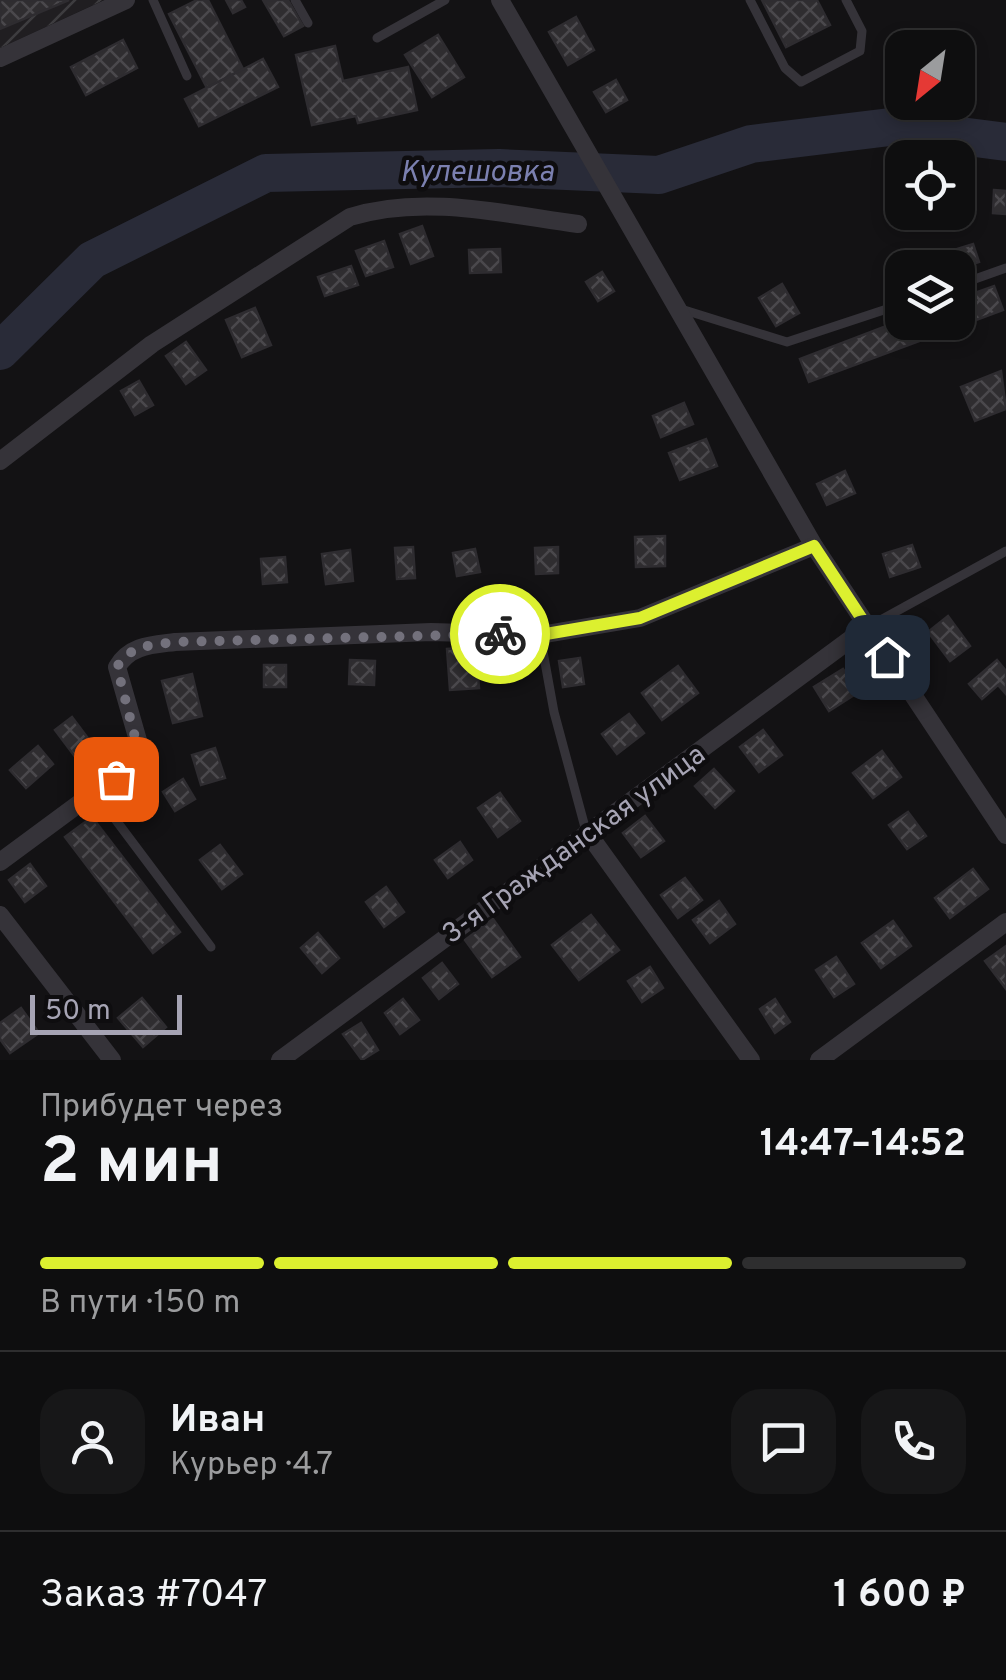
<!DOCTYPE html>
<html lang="ru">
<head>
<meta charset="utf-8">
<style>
  body { margin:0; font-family:Overpass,sans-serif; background:#171718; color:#f1f3f6; height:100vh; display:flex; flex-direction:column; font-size:38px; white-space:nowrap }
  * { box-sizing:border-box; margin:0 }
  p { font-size:32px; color:#9b9c9e }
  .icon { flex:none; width:55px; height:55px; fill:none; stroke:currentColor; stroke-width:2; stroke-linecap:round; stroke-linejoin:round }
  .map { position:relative; height:1060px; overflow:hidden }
  .panel { display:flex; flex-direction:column; background:#0e0e0f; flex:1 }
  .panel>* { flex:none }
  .needle { width:65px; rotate:210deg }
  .tools { position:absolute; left:885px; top:30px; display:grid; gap:20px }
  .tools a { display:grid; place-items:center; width:90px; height:90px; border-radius:20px; background:#0e0e0f; box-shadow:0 5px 15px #0003,0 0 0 2px #2e2e2f; font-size:50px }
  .scale { position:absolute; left:30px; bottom:25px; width:152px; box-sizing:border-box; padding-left:10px; border:5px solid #a6a4b4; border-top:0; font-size:28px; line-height:35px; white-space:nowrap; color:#a6a4b4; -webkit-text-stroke:8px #0e0d0f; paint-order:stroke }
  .pin { position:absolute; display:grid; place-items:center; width:85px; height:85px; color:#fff; margin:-42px; border-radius:20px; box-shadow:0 5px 15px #0006 }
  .courier { position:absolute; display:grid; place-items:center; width:100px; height:100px; margin:-50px; border:8px solid #dcf02f; border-radius:50%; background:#fff; color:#222; box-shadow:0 2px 12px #0007 }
  .headline em { font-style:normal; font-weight:700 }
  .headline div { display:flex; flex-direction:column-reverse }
  .headline { display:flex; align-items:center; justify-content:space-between; height:170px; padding:0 40px }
  h1 { font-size:65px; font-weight:700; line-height:75px }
  .bar { display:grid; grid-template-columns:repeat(4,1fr); gap:15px 10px; align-content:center; height:120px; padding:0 40px }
  .bar i { height:12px; border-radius:8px; background:#2e2e2f }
  .bar .active { background:#dcf02f }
  .bar p { grid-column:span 4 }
  .line { display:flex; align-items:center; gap:25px; padding:0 40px; border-top:2px solid #2e2e2f }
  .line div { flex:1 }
  .round { display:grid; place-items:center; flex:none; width:105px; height:105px; border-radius:30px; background:#171718 }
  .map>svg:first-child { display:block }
  .industrial { fill:url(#industrial-furrows) }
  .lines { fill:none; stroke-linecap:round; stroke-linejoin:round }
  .river { stroke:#292b38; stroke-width:38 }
  .building { fill:url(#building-cross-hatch); stroke:#2e2c30; stroke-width:2.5 }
  .lane { stroke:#353339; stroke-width:9 }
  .street { stroke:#353339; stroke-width:18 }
  .done { stroke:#73717c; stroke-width:10; stroke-dasharray:0 18 }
  .route { stroke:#dcf02f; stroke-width:12 }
  .labels { text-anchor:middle; stroke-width:9; stroke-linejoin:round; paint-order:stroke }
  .street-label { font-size:28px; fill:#a6a4b4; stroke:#0e0d0f }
  .water-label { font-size:30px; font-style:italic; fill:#7b80b0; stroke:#0e0d0f }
</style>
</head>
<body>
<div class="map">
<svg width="1006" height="1060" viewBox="0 0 1006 1060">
  <defs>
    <pattern id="industrial-furrows" width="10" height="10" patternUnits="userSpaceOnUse" patternTransform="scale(2.5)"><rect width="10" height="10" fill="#201e21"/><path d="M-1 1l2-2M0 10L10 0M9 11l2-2" fill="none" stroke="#3d3c3f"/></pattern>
    <pattern id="building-cross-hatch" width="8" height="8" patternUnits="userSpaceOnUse" patternTransform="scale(2.5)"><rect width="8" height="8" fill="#2f2d30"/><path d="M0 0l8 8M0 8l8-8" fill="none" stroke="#4a484c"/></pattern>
  </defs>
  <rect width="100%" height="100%" fill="#131214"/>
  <path class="industrial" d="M 0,0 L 104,0 L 0,48 Z"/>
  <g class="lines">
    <path class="river" d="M 0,351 L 92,260 L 266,173 L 499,168 L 659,175 L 751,144 L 890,127 L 1006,142"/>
  </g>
  <g class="building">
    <path d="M 0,0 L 69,0 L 0,29 Z"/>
    <path d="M 197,0 L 208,0 L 243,69 L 207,88 L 169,14 Z"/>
    <path d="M 226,0 L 241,0 L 245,7 L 233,13 Z"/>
    <path d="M 263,0 L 288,0 L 303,26 L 284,36 Z"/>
    <path d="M 762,0 L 817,0 L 830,25 L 786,47 Z"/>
    <path d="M 576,17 L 594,50 L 568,65 L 549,32 Z"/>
    <path d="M 438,35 L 464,77 L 432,97 L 405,55 Z"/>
    <path d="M 123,40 L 137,68 L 86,95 L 71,67 Z"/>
    <path d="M 335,46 L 343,81 L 408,67 L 417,110 L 358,123 L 356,116 L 312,125 L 296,55 Z"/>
    <path d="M 263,59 L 278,87 L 199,126 L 185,99 Z"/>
    <path d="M 616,80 L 627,100 L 606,112 L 594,92 Z"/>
    <path d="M 994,190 L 1006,191 L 1006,214 L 993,213 Z"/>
    <path d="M 422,226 L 433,256 L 411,264 L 400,234 Z"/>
    <path d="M 384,241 L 393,267 L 366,276 L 356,251 Z"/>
    <path d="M 973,244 L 979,262 L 958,269 L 913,268 L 912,263 Z"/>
    <path d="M 500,249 L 501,272 L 470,273 L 469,250 Z"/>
    <path d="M 351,266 L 358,285 L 325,296 L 318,277 Z"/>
    <path d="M 602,272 L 614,291 L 598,301 L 586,282 Z"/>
    <path d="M 782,284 L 799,313 L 776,326 L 759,298 Z"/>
    <path d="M 994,286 L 1003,310 L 809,382 L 800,359 L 902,320 L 958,322 L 958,299 Z"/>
    <path d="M 255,308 L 271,345 L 242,357 L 226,320 Z"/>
    <path d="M 186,342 L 206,370 L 186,384 L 166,356 Z"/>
    <path d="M 1001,371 L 1006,409 L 975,421 L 961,387 Z"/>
    <path d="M 139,381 L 153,405 L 135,415 L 121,391 Z"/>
    <path d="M 684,403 L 693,424 L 661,437 L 653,416 Z"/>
    <path d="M 706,439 L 717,466 L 680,480 L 669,453 Z"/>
    <path d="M 845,471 L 855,493 L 827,505 L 817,484 Z"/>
    <path d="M 665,536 L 665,566 L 636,567 L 635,537 Z"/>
    <path d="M 912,545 L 920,567 L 890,577 L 883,554 Z"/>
    <path d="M 413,547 L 415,578 L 397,579 L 395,548 Z"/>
    <path d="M 558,547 L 558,573 L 536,574 L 535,548 Z"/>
    <path d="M 475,549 L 480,572 L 457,576 L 453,553 Z"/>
    <path d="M 350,550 L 353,581 L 326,584 L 322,554 Z"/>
    <path d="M 285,557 L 287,582 L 263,584 L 261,559 Z"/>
    <path d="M 948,616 L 970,646 L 950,661 L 928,632 Z"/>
    <path d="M 476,647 L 479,688 L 450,690 L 447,649 Z"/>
    <path d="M 580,658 L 584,684 L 563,687 L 559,661 Z"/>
    <path d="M 350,660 L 375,661 L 374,685 L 349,684 Z"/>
    <path d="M 997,660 L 1006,671 L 1006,694 L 998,685 L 982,699 L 969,684 Z"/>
    <rect x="264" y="665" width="22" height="22"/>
    <path d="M 678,666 L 698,693 L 662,720 L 642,693 Z"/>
    <path d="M 843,669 L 859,692 L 829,711 L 814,687 Z"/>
    <path d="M 192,674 L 202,716 L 173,723 L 162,681 Z"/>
    <path d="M 629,714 L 644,733 L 617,754 L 602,734 Z"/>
    <path d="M 72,717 L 93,745 L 76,758 L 55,730 Z"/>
    <path d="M 763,730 L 782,755 L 759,772 L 740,747 Z"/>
    <path d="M 38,746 L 53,764 L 26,788 L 10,770 Z"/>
    <path d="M 215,748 L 225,778 L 201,785 L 192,755 Z"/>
    <path d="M 882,751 L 901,777 L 873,798 L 853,773 Z"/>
    <path d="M 714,769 L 734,791 L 715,808 L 695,786 Z"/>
    <path d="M 183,779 L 195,799 L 175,811 L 163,792 Z"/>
    <path d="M 500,793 L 520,821 L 498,837 L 478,808 Z"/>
    <path d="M 908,812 L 926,836 L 907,849 L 889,825 Z"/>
    <path d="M 645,816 L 664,841 L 641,857 L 623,833 Z"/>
    <path d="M 92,817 L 180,932 L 153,953 L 65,837 Z"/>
    <path d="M 460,842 L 472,860 L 448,878 L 435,860 Z"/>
    <path d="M 220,845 L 242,874 L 222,889 L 200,860 Z"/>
    <path d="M 30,864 L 46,886 L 25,902 L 9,880 Z"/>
    <path d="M 973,869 L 988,889 L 950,918 L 935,898 Z"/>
    <path d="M 685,878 L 702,900 L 678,918 L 661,895 Z"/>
    <path d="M 386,887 L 404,912 L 384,927 L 366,902 Z"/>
    <path d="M 719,901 L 735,924 L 710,943 L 693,920 Z"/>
    <path d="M 591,915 L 619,950 L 579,980 L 552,945 Z"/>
    <path d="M 493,919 L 520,957 L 492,977 L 465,940 Z"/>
    <path d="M 893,921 L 911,946 L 881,968 L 862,943 Z"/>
    <path d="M 318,933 L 339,958 L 322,973 L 301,948 Z"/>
    <path d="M 1006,946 L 1006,989 L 985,961 Z"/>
    <path d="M 836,957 L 854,984 L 834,997 L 816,970 Z"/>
    <path d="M 442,963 L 458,984 L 439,999 L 423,978 Z"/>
    <path d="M 650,967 L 663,988 L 642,1002 L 628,981 Z"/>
    <path d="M 142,998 L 166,1027 L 143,1047 L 118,1018 Z"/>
    <path d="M 403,999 L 419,1020 L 400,1034 L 385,1013 Z"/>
    <path d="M 775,999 L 790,1022 L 775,1033 L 760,1009 Z"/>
    <path d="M 21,1008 L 39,1033 L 10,1053 L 0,1039 L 0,1023 Z"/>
    <path d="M 361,1023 L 378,1050 L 362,1060 L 343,1034 Z"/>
  </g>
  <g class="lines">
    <g class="lane">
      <path d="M 153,0 L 187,76"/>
      <path d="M 295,0 L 308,23"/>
      <path d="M 750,0 L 785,68 L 801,82 L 860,51 L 862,31 L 846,0"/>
      <path d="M 377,38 L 445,0"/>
      <path d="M 958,285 L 1006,268"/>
      <path d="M 681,309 L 787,342 L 902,304"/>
      <path d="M 868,627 L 1006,551"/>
      <path d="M 540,635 L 554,712 L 586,831"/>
      <path d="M 97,795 L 211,947"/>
    </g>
    <g class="street">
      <path d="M 500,0 L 814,546 L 1006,835"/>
      <path d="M 0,58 L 126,0"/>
      <path d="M 0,461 L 152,344 L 350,217 C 423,194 504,214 578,224"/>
      <path d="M 587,832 L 751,1060"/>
      <path d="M 0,862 L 134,763 L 139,744 L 117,667 C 130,645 152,645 175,642 L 431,632 L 540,635 L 640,618 L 814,546"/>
      <path d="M 0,915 L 112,1060"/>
      <path d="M 280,1060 L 867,627"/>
      <path d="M 819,1060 L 1006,922"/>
    </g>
  </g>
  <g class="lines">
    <path class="done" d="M 116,779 L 139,753 L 117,667 C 130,645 152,645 175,642 L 500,634"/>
    <path class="route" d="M 500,634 L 540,635 L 640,618 L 814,546 L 887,657"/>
  </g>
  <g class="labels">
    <g class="street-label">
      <text transform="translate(573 843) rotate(-36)" y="10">3-я Гражданская улица</text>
    </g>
    <g class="water-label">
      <text x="477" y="181">Кулешовка</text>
    </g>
  </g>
</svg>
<div class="tools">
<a><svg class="needle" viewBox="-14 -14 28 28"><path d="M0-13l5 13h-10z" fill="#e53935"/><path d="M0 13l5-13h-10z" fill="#9b9c9e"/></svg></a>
<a><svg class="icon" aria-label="locate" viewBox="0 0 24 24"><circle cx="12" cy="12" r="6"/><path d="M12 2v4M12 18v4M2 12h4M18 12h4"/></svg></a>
<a><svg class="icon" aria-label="layers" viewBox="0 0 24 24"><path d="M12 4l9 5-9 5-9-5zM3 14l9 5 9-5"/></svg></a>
</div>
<div class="scale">50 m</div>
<div class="pin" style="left:116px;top:779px;background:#ea580c"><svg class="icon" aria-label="bag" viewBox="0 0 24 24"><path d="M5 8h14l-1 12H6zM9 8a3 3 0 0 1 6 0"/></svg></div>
<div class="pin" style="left:887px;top:657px;background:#1f2937"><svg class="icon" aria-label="home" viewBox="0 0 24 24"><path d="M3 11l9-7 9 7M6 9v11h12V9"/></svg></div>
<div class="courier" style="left:500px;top:634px"><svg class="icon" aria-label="bike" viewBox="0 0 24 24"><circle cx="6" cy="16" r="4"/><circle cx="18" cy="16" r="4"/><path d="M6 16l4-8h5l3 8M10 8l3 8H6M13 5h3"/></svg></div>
</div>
<section class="panel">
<div class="headline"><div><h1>2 мин</h1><p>Прибудет через</p></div><em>14:47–14:52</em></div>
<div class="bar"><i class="active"></i><i class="active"></i><i class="active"></i><i></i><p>В пути · 150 m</p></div>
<div class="line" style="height:180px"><a class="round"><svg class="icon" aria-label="person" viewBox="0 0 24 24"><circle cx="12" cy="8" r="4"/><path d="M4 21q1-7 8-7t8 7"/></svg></a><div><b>Иван</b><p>Курьер · 4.7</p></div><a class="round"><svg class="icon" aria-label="chat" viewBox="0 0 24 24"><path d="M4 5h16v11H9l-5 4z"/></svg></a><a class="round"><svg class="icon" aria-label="phone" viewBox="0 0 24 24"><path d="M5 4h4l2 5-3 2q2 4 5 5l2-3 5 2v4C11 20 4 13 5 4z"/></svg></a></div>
<div class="line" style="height:130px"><div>Заказ #7047</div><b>1 600 ₽</b></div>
</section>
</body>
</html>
